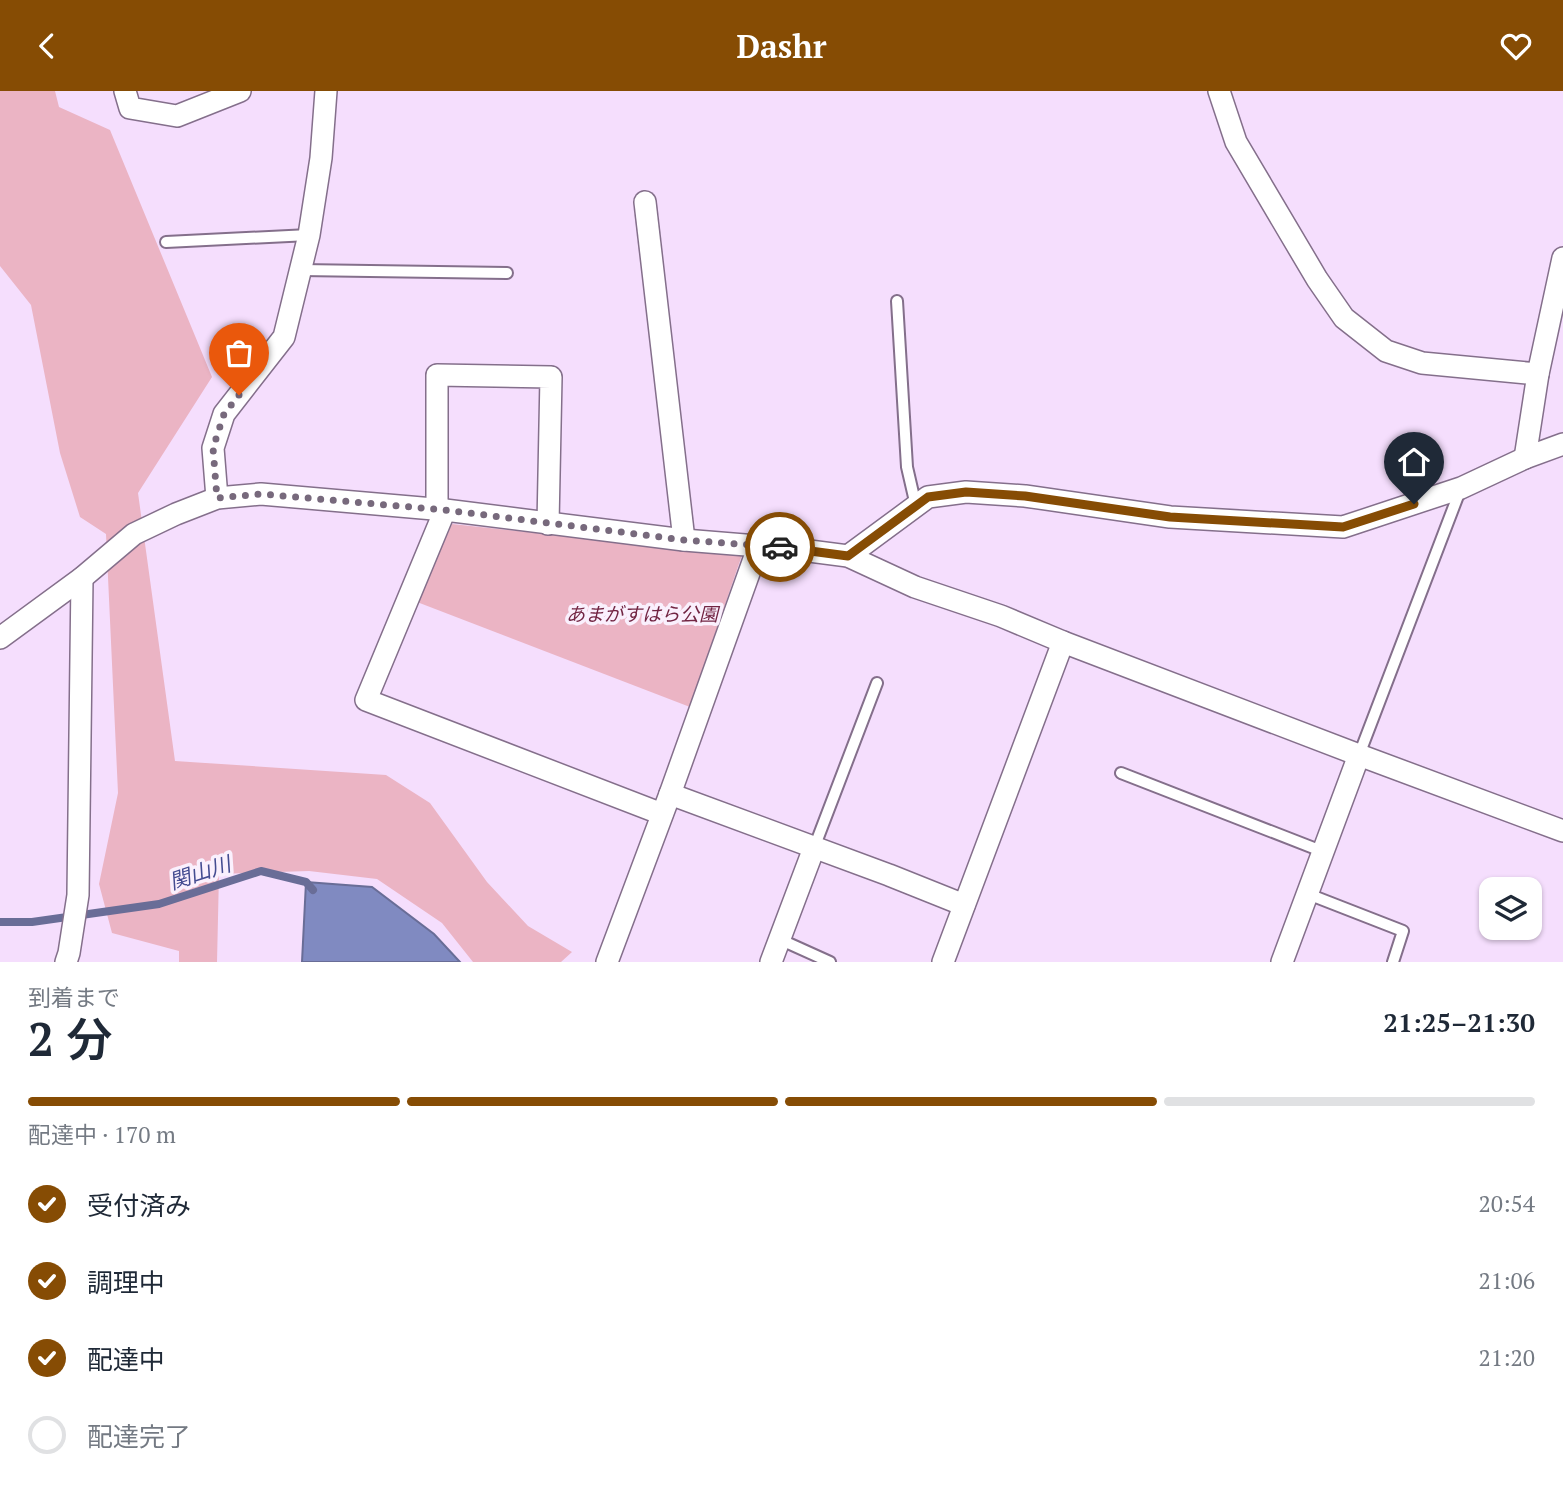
<!DOCTYPE html>
<html lang="ja">
<head>
<meta charset="utf-8">
<style>
  body { margin:0; font-family:"PT Serif","Noto Sans JP",serif; background:#f2f2f3; color:#1f2937; height:100vh; display:flex; flex-direction:column; font-size:26px; white-space:nowrap }
  * { box-sizing:border-box; margin:0 }
  p { font-size:23px; color:#747a83 }
  .icon { flex:none; width:38px; height:38px; fill:none; stroke:currentColor; stroke-width:2; stroke-linecap:round; stroke-linejoin:round }
  .map { position:relative; height:871px; overflow:hidden }
  .panel { display:flex; flex-direction:column; background:#fff; flex:1 }
  .panel>* { flex:none }
  .tools { position:absolute; left:1479px; top:786px; display:grid; gap:14px }
  .tools a { display:grid; place-items:center; width:63px; height:63px; border-radius:14px; background:#fff; box-shadow:0 2px 5px #0004; font-size:35px }
  .pin { position:absolute; display:grid; place-items:center; width:60px; height:60px; color:#fff; margin:-72px -30px; border-radius:50% 50% 50% 0; rotate:-45deg; box-shadow:0 0 7px #0007 }
  .pin .icon { rotate:45deg }
  .courier { position:absolute; display:grid; place-items:center; width:70px; height:70px; margin:-35px; border:5px solid #864c04; border-radius:50%; background:#fff; color:#222; box-shadow:0 2px 9px #0007 }
  .head em { font-style:normal; font-weight:600 }
  .head div { display:flex; flex-direction:column-reverse }
  .head { display:flex; align-items:center; justify-content:space-between; height:119px; padding:0 28px }
  h1 { font-size:46px; font-weight:600; line-height:52px }
  .bar { display:grid; grid-template-columns:repeat(4,1fr); gap:10px 7px; align-content:center; height:84px; padding:0 28px }
  .bar i { height:9px; border-radius:5px; background:#e0e1e3 }
  .bar .current { background:#864c04 }
  .bar p { grid-column:span 4 }
  ol { padding:0 28px; list-style:none }
  li { display:flex; align-items:center; gap:21px; height:77px }
  li p { margin-inline-start:auto }
  li .icon { padding:7px; border-radius:50%; background:#864c04; color:#fff; stroke-width:4 }
  li:last-child { color:#747a83 }
  li i { width:38px; height:38px; border:4px solid #e0e1e3; border-radius:50% }
  header { display:flex; justify-content:space-between; align-items:center; height:91px; padding:0 28px; background:#864c04; color:#fff; font-size:32px; font-weight:600 }
  .map>svg:first-child { display:block }
  .green { fill:#ebb4c4 }
  .water { fill:#808ac1; stroke:#696d97; stroke-width:2 }
  .lines { fill:none; stroke-linecap:round; stroke-linejoin:round }
  .stream { stroke:#696d97; stroke-width:8 }
  .service-casing { stroke:#846f8b; stroke-width:14 }
  .minor-casing { stroke:#846f8b; stroke-width:24 }
  .service { stroke:#fff; stroke-width:10 }
  .minor { stroke:#fff; stroke-width:21 }
  .done { stroke:#77697c; stroke-width:7; stroke-dasharray:0 12.6 }
  .route { stroke:#864c04; stroke-width:9 }
  .labels { text-anchor:middle; stroke-width:7; stroke-linejoin:round; paint-order:stroke }
  .park-label { font-size:19px; font-style:italic; fill:#722543; stroke:#faf0fd }
  .water-label { font-size:21px; font-style:italic; fill:#444c91; stroke:#faf0fd }
</style>
</head>
<body>
<header><svg class="icon" aria-label="back" viewBox="0 0 24 24"><path d="M15 5l-7 7 7 7"/></svg>Dashr<svg class="icon" aria-label="heart" viewBox="0 0 24 24"><path d="M12 20l-8-8c-3-5 5-10 8-4 3-6 11-1 8 4z"/></svg></header>
<div class="map">
<svg width="1563" height="871" viewBox="0 0 1563 871">
  <rect width="100%" height="100%" fill="#f5defd"/>
  <g class="green">
    <path d="M 0,0 L 55,0 L 59,16 L 110,39 L 212,286 L 138,402 L 175,670 L 386,684 L 430,712 L 487,791 L 528,835 L 572,861 L 561,871 L 473,871 L 442,832 L 377,788 L 309,780 L 219,783 L 217,871 L 179,871 L 179,860 L 112,842 L 99,793 L 118,702 L 106,443 L 80,426 L 60,362 L 31,214 L 0,175 Z"/>
    <path d="M 452,433 L 742,464 L 690,616 L 417,511 Z"/>
  </g>
  <path class="water" d="M 306,791 L 372,796 L 434,843 L 460,871 L 302,871 Z"/>
  <g class="lines">
    <path class="stream" d="M 0,831 L 32,831 L 159,813 L 261,780 L 306,791 L 313,799"/>
    <g class="service-casing">
      <g id="service">
        <path d="M 166,151 L 309,144"/>
        <path d="M 301,179 L 507,182"/>
        <path d="M 897,210 L 907,376 L 916,415"/>
        <path d="M 1359,664 L 1461,397"/>
        <path d="M 1121,682 L 1324,761"/>
        <path d="M 814,757 L 877,592"/>
        <path d="M 1308,803 L 1403,840 L 1393,871"/>
        <path d="M 779,848 L 830,871"/>
      </g>
    </g>
    <g class="minor-casing">
      <g id="minor">
        <path d="M 125,0 L 130,17 L 177,25 L 240,0"/>
        <path d="M 1219,0 L 1236,51 L 1317,188 L 1344,227 L 1386,260 L 1422,272 L 1538,283"/>
        <path d="M 645,111 L 684,449"/>
        <path d="M 1525,367 L 1538,283 L 1563,167"/>
        <path d="M 217,407 L 213,357 L 224,323 L 284,246 L 309,144 L 321,67 L 326,0"/>
        <path d="M 437,419 L 437,284 L 551,286 L 548,433"/>
        <path d="M 445,419 L 366,609 L 662,723"/>
        <path d="M 848,465 L 928,406 L 966,401 L 1025,405 L 1170,426 L 1343,436 L 1461,397 L 1525,367 L 1563,353"/>
        <path d="M 0,547 L 82,487 L 134,443 L 176,423 L 217,407 L 261,403 L 445,419 L 684,449 L 794,458 L 848,465 L 915,496 L 1001,525 L 1063,551 L 1359,664 L 1563,740"/>
        <path d="M 670,703 L 889,784 L 964,814"/>
        <path d="M 66,871 L 69,862 L 78,804 L 82,487"/>
        <path d="M 607,871 L 670,703 L 759,454"/>
        <path d="M 771,871 L 814,757"/>
        <path d="M 943,871 L 1063,551"/>
        <path d="M 1282,871 L 1359,664"/>
      </g>
    </g>
    <use href="#service" class="service"/>
    <use href="#minor" class="minor"/>
  </g>
  <g class="lines">
    <path class="done" d="M 239,304 L 224,323 L 213,357 L 217,407 L 261,403 L 445,419 L 684,449 L 780,456"/>
    <path class="route" d="M 780,456 L 848,465 L 928,406 L 966,401 L 1025,405 L 1170,426 L 1343,436 L 1414,413"/>
  </g>
  <g class="labels">
    <g class="park-label">
      <text x="642" y="530">あまがすはら公園</text>
    </g>
    <g class="water-label">
      <text transform="translate(200 782) rotate(-18)" y="7">関山川</text>
    </g>
  </g>
</svg>
<div class="tools">
<a><svg class="icon" aria-label="layers" viewBox="0 0 24 24"><path d="M12 4l9 5-9 5-9-5zM3 14l9 5 9-5"/></svg></a>
</div>
<div class="pin" style="left:239px;top:304px;background:#ea580c"><svg class="icon" aria-label="bag" viewBox="0 0 24 24"><path d="M5 8h14l-1 12H6zM9 8a3 3 0 0 1 6 0"/></svg></div>
<div class="pin" style="left:1414px;top:413px;background:#1f2937"><svg class="icon" aria-label="home" viewBox="0 0 24 24"><path d="M3 11l9-7 9 7M6 9v11h12V9"/></svg></div>
<div class="courier" style="left:780px;top:456px"><svg class="icon" aria-label="car" viewBox="0 0 24 24"><path d="M5 17H2v-5l4-1 3-4h7l3 4 3 1v5h-3M9 17h6M6 11h13"/><circle cx="7" cy="17" r="2"/><circle cx="17" cy="17" r="2"/></svg></div>
</div>
<section class="panel">
<div class="head"><div><h1>2 分</h1><p>到着まで</p></div><em>21:25–21:30</em></div>
<div class="bar"><i class="current"></i><i class="current"></i><i class="current"></i><i></i><p>配達中 · 170 m</p></div>
<ol>
<li><svg class="icon" aria-label="check" viewBox="0 0 24 24"><path d="M5 12l5 5 9-10"/></svg>受付済み<p>20:54</p></li>
<li><svg class="icon" aria-label="check" viewBox="0 0 24 24"><path d="M5 12l5 5 9-10"/></svg>調理中<p>21:06</p></li>
<li><svg class="icon" aria-label="check" viewBox="0 0 24 24"><path d="M5 12l5 5 9-10"/></svg>配達中<p>21:20</p></li>
<li><i></i>配達完了</li>
</ol>
</section>
</body>
</html>
